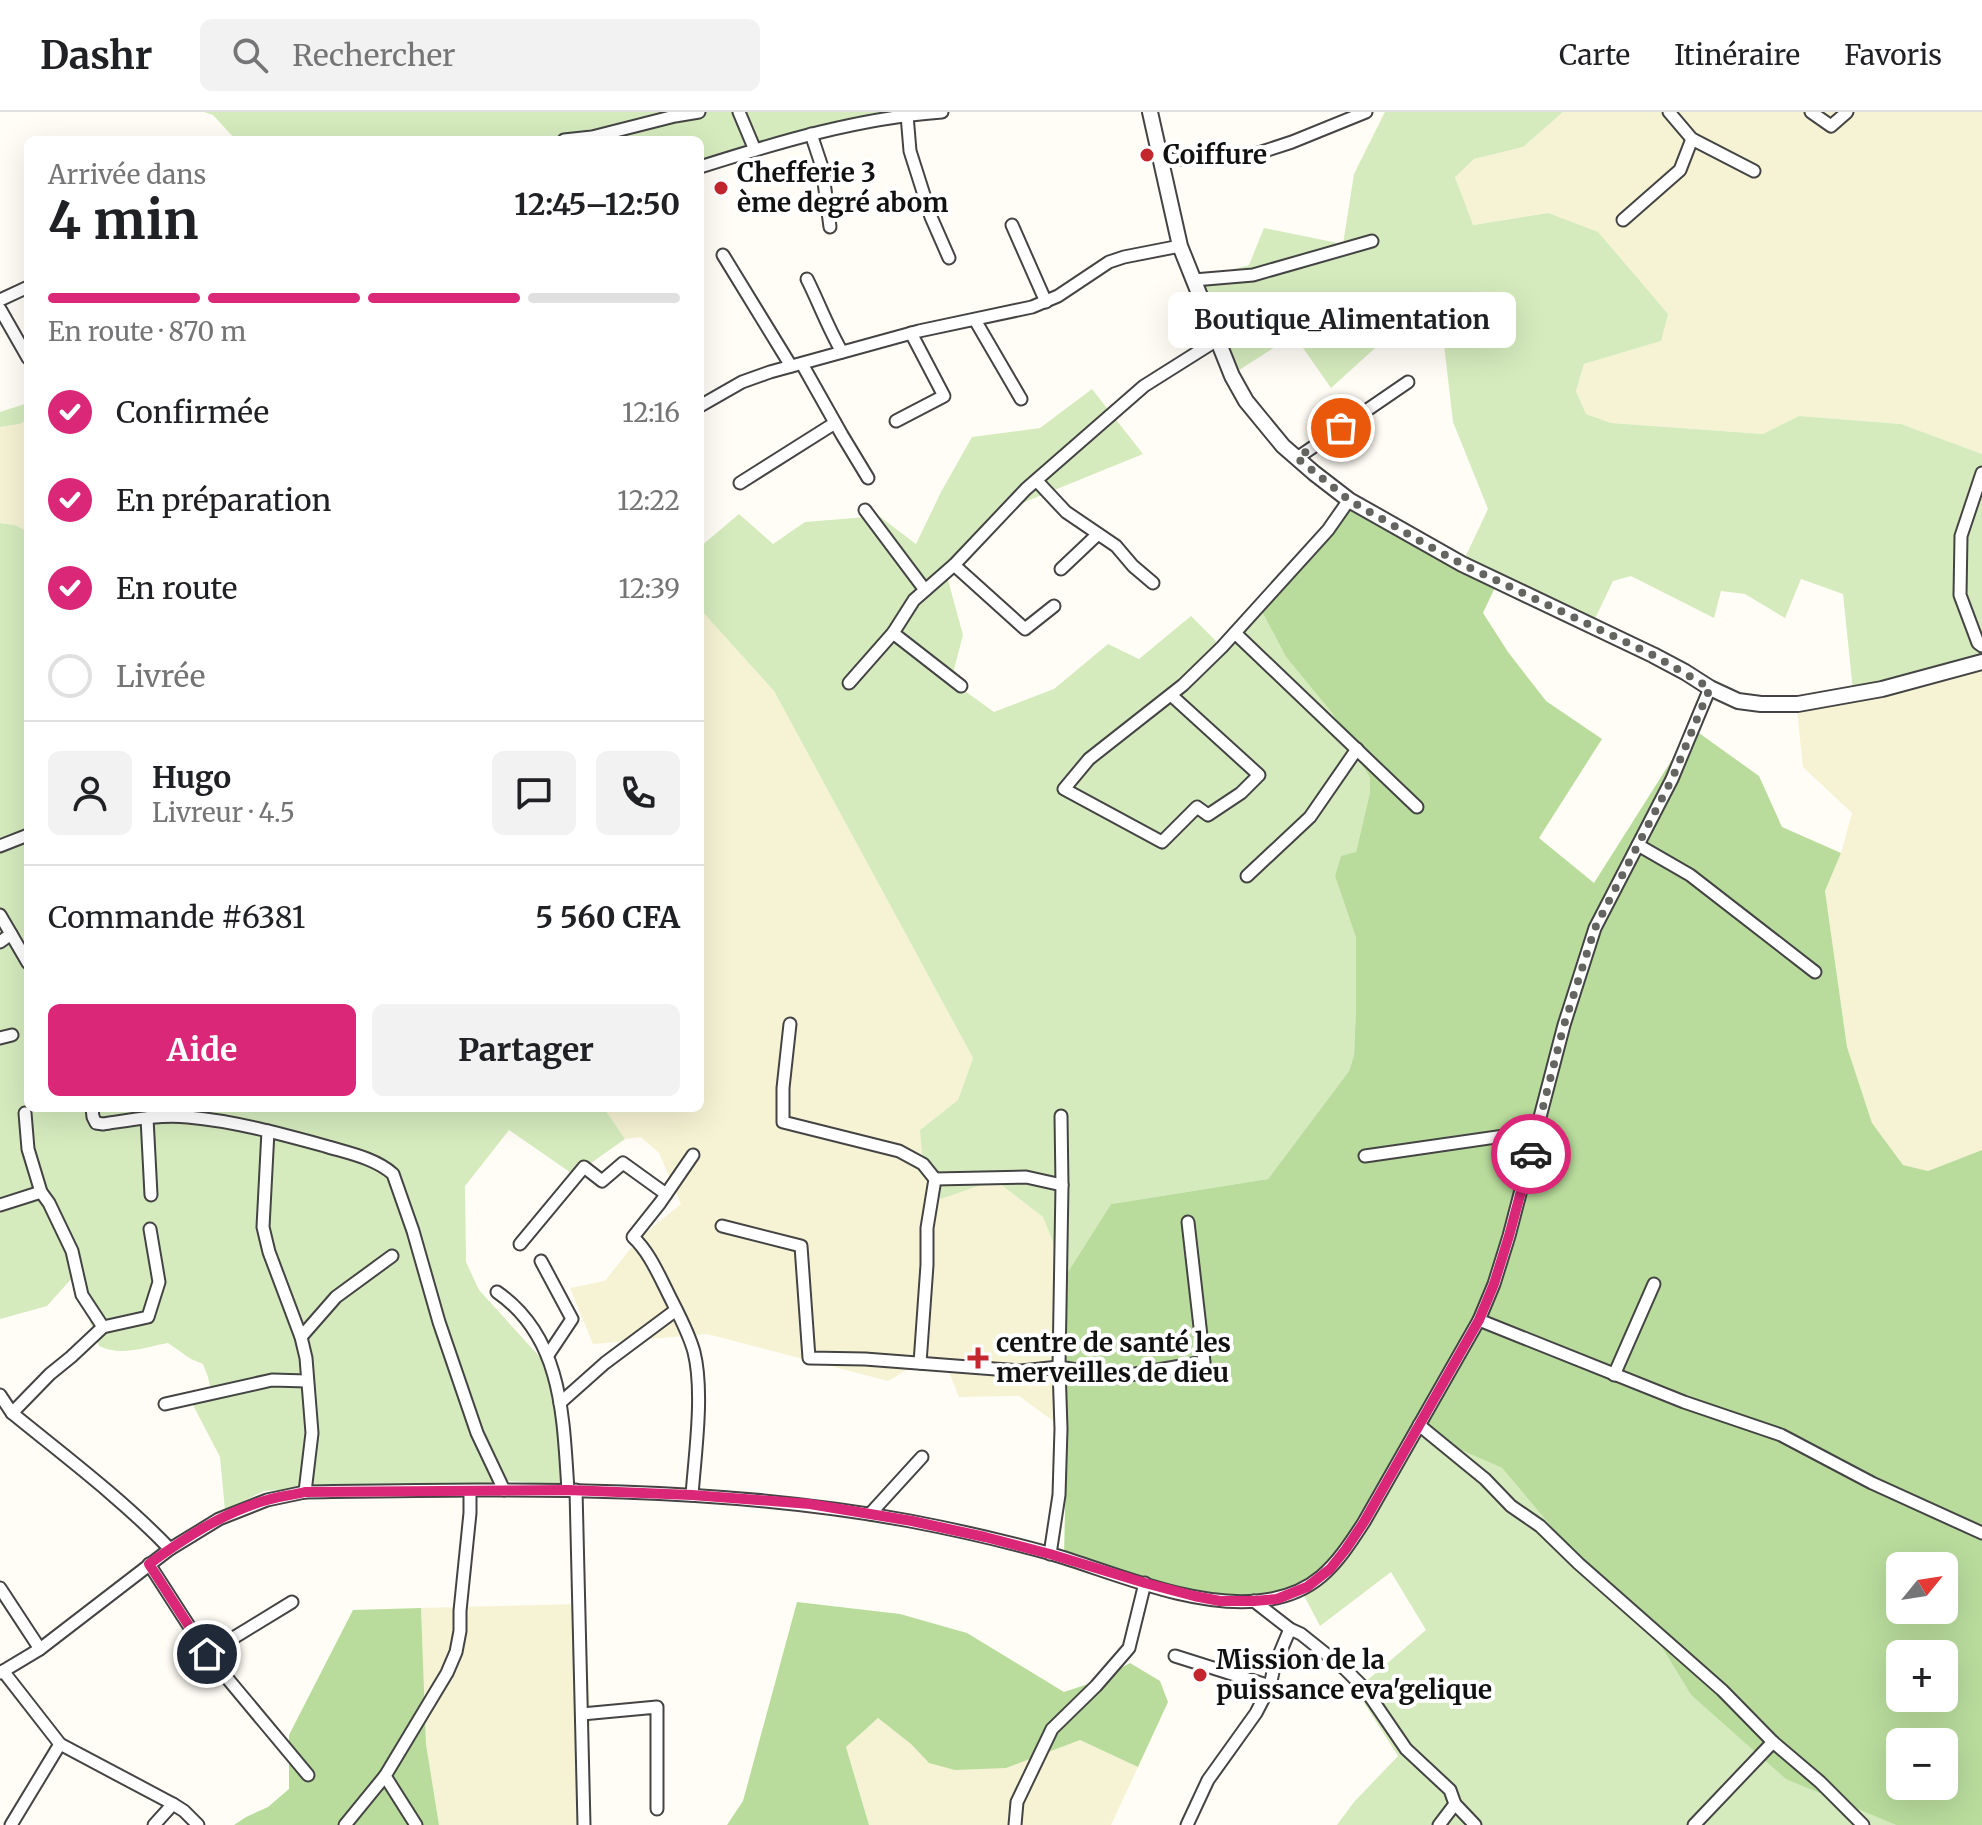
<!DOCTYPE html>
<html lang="fr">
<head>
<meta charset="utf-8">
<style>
  body { margin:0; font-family:Merriweather,serif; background:#f2f2f2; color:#202124; height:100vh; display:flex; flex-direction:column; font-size:30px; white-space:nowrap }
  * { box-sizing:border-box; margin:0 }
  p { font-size:26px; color:#757577 }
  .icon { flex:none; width:44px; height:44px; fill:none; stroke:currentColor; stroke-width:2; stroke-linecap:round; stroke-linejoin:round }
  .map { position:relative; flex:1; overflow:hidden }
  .sheet { position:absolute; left:24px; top:24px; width:680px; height:976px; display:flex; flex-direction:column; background:#fff; border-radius:12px; box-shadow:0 8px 32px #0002 }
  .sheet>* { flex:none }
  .needle { width:52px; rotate:60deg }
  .fabs { position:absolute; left:1886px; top:1440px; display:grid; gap:16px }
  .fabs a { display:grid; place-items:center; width:72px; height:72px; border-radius:12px; background:#fff; box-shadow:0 8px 32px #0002; font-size:40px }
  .pin { position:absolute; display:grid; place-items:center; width:68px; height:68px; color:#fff; margin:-34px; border:4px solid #fff; border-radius:50%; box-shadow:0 2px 8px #0007 }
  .courier { position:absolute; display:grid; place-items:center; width:80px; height:80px; margin:-40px; border:6px solid #db2777; border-radius:50%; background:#fff; color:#222; box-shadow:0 2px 10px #0007 }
  .bubble { position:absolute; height:56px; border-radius:12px; background:#fff; box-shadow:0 8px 32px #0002; font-size:26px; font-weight:700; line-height:56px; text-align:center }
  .overview em { font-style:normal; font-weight:700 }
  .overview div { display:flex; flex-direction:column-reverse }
  .overview { display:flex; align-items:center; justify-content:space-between; height:136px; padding:0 24px }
  h1 { font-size:52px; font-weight:700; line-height:60px }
  .bar { display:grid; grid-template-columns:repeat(4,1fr); gap:12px 8px; align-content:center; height:96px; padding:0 24px }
  .bar i { height:10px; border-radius:6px; background:#e0e0e0 }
  .bar .selected { background:#db2777 }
  .bar p { grid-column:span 4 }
  .line { display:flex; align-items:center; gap:20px; padding:0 24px; border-top:2px solid #e0e0e0 }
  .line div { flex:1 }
  .round { display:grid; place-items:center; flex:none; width:84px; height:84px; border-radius:12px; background:#f2f2f2 }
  ol { padding:0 24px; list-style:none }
  li { display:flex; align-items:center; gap:24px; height:88px }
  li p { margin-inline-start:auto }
  li .icon { padding:8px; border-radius:50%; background:#db2777; color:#fff; stroke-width:4 }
  li:last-child { color:#757577 }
  li i { width:44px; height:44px; border:4px solid #e0e0e0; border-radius:50% }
  .button { display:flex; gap:16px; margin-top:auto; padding:16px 24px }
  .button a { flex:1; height:92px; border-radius:12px; background:#db2777; color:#fff; font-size:32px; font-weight:700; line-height:92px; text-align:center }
  .button a+a { background:#f2f2f2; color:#202124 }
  header { display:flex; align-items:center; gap:48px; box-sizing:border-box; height:112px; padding:0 40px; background:#fff; border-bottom:2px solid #e0e0e0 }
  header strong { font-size:38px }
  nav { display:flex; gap:44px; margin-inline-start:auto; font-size:28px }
  .search { width:560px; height:72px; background:#f2f2f2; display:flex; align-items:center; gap:20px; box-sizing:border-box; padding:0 28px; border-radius:12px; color:#757577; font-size:30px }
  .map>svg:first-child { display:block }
  .farmland { fill:#f6f3d4 }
  .green { fill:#d5ebbd }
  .forest { fill:#b9dc9c; fill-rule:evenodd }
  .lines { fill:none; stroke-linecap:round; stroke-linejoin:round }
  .minor-casing { stroke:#444; stroke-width:15 }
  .tertiary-casing { stroke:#444; stroke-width:18 }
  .minor { stroke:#fff; stroke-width:11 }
  .tertiary { stroke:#fff; stroke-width:14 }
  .done { stroke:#646461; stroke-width:8; stroke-dasharray:0 14.4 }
  .route { stroke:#db2777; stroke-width:10 }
  .poi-dot { fill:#c4262e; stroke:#fff; stroke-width:3 }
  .labels { text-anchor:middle; stroke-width:8; stroke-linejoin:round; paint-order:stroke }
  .poi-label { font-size:26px; font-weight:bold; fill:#111; stroke:#fff; text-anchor:start }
</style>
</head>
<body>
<header>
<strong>Dashr</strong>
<div class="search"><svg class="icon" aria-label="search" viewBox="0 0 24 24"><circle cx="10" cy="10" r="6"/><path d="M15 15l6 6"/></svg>Rechercher</div>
<nav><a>Carte</a><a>Itinéraire</a><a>Favoris</a></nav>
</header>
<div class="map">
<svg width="1982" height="1713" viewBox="0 0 1982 1713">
  <rect width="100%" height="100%" fill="#fffdf5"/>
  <g class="farmland">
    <path d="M 1563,0 L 1982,0 L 1982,342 L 1901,312 L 1799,304 L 1764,322 L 1611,311 L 1586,302 L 1576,279 L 1584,252 L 1661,229 L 1548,101 L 1472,113 L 1455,64 L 1474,47 L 1523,35 Z"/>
    <path d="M 28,308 L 28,420 L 15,413 L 0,411 L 0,315 L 19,312 Z"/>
    <path d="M 700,497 L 774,579 L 973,946 L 958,988 L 920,1018 L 995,1068 L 1043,1105 L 1066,1163 L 1067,1319 L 1019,1284 L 959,1285 L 949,1260 L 912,1255 L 888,1269 L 707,1222 L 593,1232 L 570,1176 L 605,1169 L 637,1128 L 681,1092 L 659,1041 L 641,1025 L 625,1027 L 604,996 L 700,996 Z"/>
    <path d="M 1982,551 L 1982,1038 L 1928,1059 L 1903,1053 L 1872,1011 L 1847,935 L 1825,779 L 1841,741 L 1852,701 L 1803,655 L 1796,589 Z"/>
    <path d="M 584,1492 L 591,1608 L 588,1621 L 591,1713 L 439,1713 L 426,1632 L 421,1496 Z"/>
    <path d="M 878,1606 L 911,1632 L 929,1651 L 1055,1637 L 1080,1628 L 1138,1655 L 1111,1713 L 869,1713 L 846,1635 Z"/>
  </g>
  <g class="green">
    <path d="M 204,0 L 902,0 L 764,40 L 720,56 L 700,60 L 700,28 L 236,28 L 213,3 Z"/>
    <path d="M 1385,0 L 1563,0 L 1523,35 L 1474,47 L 1455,65 L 1473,113 L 1548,101 L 1598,120 L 1668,202 L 1661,229 L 1584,252 L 1576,279 L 1586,302 L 1611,311 L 1763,322 L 1799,304 L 1901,312 L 1982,342 L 1982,551 L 1853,579 L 1843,482 L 1801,467 L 1785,506 L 1745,482 L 1721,479 L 1714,506 L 1631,464 L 1613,469 L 1592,513 L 1462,452 L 1488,397 L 1453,310 L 1440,198 L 1406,208 L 1331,276 L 1294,223 L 1236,260 L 1194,168 L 1249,153 L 1264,116 L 1343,132 L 1354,62 Z"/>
    <path d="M 1092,277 L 1143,342 L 1020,392 L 985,424 L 948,468 L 963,523 L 951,569 L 994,600 L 1054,577 L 1108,532 L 1139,547 L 1191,504 L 1222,535 L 1259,494 L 1286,545 L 1332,601 L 1370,666 L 1370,680 L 1356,740 L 1335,764 L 1356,826 L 1356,894 L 1354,943 L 1349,959 L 1268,1067 L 1111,1092 L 1066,1163 L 1043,1105 L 995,1068 L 941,1087 L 924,1061 L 920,1018 L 958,988 L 973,946 L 774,579 L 700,497 L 700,435 L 739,402 L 773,432 L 805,410 L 879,404 L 916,432 L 941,380 L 972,325 L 1040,316 Z"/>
    <path d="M 28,291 L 28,308 L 19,312 L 0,315 L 0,300 Z"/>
    <path d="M 0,411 L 15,413 L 28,420 L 28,996 L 604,996 L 625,1027 L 574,1063 L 509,1018 L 465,1074 L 466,1150 L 479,1178 L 549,1255 L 574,1375 L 499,1368 L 488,1373 L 304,1376 L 264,1379 L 225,1398 L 220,1345 L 193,1293 L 212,1285 L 208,1265 L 203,1252 L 191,1247 L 168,1231 C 146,1235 120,1245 99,1234 L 73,1165 L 47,1194 L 0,1207 Z"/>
    <path d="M 1419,1318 L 1502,1356 L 1555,1419 L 1661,1534 L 1691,1583 L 1786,1666 L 1896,1713 L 1337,1713 L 1354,1690 L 1398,1644 L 1356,1578 L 1426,1518 L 1391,1460 L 1320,1514 L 1301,1478 Z"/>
  </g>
  <g class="forest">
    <path d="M 1349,388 L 1498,469 L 1483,501 L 1508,540 L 1546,589 L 1602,627 L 1539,726 L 1594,771 L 1692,616 L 1759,664 L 1782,715 L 1841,741 L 1825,779 L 1847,935 L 1872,1011 L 1903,1053 L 1928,1059 L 1982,1038 L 1982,1713 L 1896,1713 L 1786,1667 L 1691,1583 L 1661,1534 L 1555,1419 L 1502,1356 L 1419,1319 L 1386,1373 L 1317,1468 L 1280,1488 L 1200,1486 L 1064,1443 L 1067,1319 L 1066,1163 L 1111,1092 L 1268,1067 L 1349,959 L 1354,943 L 1356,894 L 1356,826 L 1335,764 L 1341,744 L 1356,740 L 1370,680 L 1370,666 L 1332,601 L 1286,545 L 1259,494 ZM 1900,1454 L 1944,1454 L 1944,1498 L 1900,1498 ZM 1900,1542 L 1944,1542 L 1944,1586 L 1900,1586 ZM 1900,1630 L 1944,1630 L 1944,1674 L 1900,1674 Z"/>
    <path d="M 797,1490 L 900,1502 L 967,1521 L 1064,1580 L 1094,1570 L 1130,1551 L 1160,1569 L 1168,1590 L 1138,1655 L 1080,1628 L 1006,1656 L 955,1658 L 929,1651 L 911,1632 L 878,1606 L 846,1635 L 869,1713 L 727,1713 L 743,1689 Z"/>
    <path d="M 421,1496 L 426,1632 L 439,1713 L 234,1713 L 246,1705 L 268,1695 L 289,1677 L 289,1623 L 353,1498 Z"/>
  </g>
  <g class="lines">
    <g class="minor-casing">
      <g id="minor">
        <path d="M 739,0 L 755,38"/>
        <path d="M 1669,0 L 1692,27 L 1754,59"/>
        <path d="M 1811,0 L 1831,14 L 1847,0"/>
        <path d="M 907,3 L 910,39 L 931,105 L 949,146"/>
        <path d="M 811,22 L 822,55 L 830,115"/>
        <path d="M 564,28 L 592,25 L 675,4 L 699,0"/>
        <path d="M 1160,48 L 1246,45 L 1292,30 L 1366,0"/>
        <path d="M 700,55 C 779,30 858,6 942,0"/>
        <path d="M 1623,108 L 1680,58 L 1692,27"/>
        <path d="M 1012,113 L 1046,190"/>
        <path d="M 723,143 L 791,254"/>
        <path d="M 807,167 C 819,191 828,216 842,240"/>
        <path d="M 1194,168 L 1253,163 L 1372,129"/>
        <path d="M 0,188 L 28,175"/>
        <path d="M 0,197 L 28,246"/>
        <path d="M 975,208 L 1021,287"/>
        <path d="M 802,252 L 842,323 L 868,366"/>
        <path d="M 700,294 L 742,270 L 770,260 L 919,219 L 1032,195 L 1058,184 L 1109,150 L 1124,145 L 1180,134"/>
        <path d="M 896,309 L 944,284 L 911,221"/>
        <path d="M 1297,346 L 1408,270"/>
        <path d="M 1982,361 L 1961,424 L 1960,483 L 1978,531 L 1982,534"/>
        <path d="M 1037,369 L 1066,400 L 1116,434 L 1133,454 L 1153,471"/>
        <path d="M 740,371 L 835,311"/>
        <path d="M 865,398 L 925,478"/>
        <path d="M 954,453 L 1025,517 L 1054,494"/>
        <path d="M 1061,457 L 1098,422"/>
        <path d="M 893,521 L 961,574"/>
        <path d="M 1235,521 L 1417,695"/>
        <path d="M 849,571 L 893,521 L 914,488 L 954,453 L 1026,377 L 1144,274 L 1217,228"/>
        <path d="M 1171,583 L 1259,663 L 1241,681 L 1208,703 L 1197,695 L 1162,730 L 1064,677 L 1089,647 L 1183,573 L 1222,535 L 1328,418 L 1349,388"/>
        <path d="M 1638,733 L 1690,763 L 1815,860"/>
        <path d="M 0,734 L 28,723"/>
        <path d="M 1247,764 L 1310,705 L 1357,637"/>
        <path d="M 0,803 L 28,851"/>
        <path d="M 0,830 L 11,822"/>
        <path d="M 790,912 L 783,976 L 783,1010 L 899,1039 L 923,1052 L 935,1067 L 927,1116 L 927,1153 L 920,1251"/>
        <path d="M 0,926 L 12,923"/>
        <path d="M 92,996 L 93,1005 L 96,1011 L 103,1012 C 130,1008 160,1002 188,1005 C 234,1009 281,1022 325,1034 C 348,1041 375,1046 393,1062 L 413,1119 L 439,1210 L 477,1321 L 504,1378"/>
        <path d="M 25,1001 L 28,1037 L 41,1080 L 49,1091 L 72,1139 L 82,1183 L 103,1215"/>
        <path d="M 147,1006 L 151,1083"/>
        <path d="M 268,1019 L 263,1115 L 269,1140 L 301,1225 L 306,1246 L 312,1321 L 305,1380"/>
        <path d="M 1365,1044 L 1538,1019"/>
        <path d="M 935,1067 L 1026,1065 L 1062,1073"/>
        <path d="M 0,1093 L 41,1080"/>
        <path d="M 722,1114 L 801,1134 L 809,1246 L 865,1247 L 1021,1259 L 1059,1255 L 1118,1265 L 1204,1250 L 1188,1110"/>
        <path d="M 520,1132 L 584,1055 L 602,1069 L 623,1051 L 666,1082"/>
        <path d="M 541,1149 L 572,1207 L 548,1243"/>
        <path d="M 497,1180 C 563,1226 563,1305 568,1378"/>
        <path d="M 1479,1208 L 1684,1290 L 1781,1323 L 1872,1371 L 1982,1421"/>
        <path d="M 301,1225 L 336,1185 L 392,1144"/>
        <path d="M 1614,1263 L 1654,1172"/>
        <path d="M 0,1283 L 12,1301 C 66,1345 122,1387 170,1437"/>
        <path d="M 560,1291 L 605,1251 L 676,1198"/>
        <path d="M 165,1292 L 272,1268 L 307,1269"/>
        <path d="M 12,1301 L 50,1262 L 71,1245 L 103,1215 L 148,1205 L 159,1170 L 150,1117"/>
        <path d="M 1419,1313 L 1485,1367 L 1511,1394 L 1540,1414 L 1578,1451 L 1722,1578 L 1773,1630 L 1820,1670 L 1863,1713"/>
        <path d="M 576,1378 L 584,1713"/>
        <path d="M 692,1383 C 695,1342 704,1280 694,1240 C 688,1218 676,1198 666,1177 C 657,1159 648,1139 633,1125 L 660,1091 L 693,1043"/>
        <path d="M 870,1402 L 922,1345"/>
        <path d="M 1050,1442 L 1059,1383 L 1061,1317 L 1059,1255 L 1062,1073 L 1061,1004"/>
        <path d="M 149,1452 L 207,1542 L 308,1663"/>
        <path d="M 0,1476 L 40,1537"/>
        <path d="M 1290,1517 L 1301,1522 L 1346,1558 L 1365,1577 L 1406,1637 L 1450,1678 L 1455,1692 L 1439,1713"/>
        <path d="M 207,1542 L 292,1490"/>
        <path d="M 1175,1544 L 1270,1574"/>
        <path d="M 3,1559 L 60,1632 L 173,1692 L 184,1699 L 198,1713"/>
        <path d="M 0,1561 L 40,1537 L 170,1437 L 219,1407 L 267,1388 L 305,1380 C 507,1377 711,1372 910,1409 C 957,1418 1005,1429 1052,1442 C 1115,1461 1191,1495 1257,1489 C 1314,1484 1335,1455 1364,1410 L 1479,1208 L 1494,1172 L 1509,1124 L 1564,913 L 1595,816 L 1672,667 L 1710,576"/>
        <path d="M 582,1602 L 657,1595 L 657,1697"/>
        <path d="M 1455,1692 L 1475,1713"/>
        <path d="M 11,1713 L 60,1632"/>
        <path d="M 154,1713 L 173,1692"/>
        <path d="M 345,1713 L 385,1664"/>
        <path d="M 416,1713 L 385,1664 L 447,1561 L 456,1540 L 460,1519 L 460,1499 L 470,1401 L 470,1379"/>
        <path d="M 1015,1713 L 1017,1690 L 1052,1617 L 1096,1574 L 1129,1536 L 1145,1471"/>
        <path d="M 1187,1713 L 1208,1668 L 1256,1601 L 1270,1574 L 1274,1555 L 1290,1517 L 1254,1489"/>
        <path d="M 1694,1713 L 1773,1630"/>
      </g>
    </g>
    <g class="tertiary-casing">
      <path id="tertiary" d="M 1150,0 L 1180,134 L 1232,264 L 1246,289 L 1283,334 L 1314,361 L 1349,388 L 1462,452 L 1653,543 L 1685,560 L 1710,576 L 1738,589 L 1761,592 L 1798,592 L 1882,577 L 1982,550"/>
    </g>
    <use href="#minor" class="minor"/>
    <use href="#tertiary" class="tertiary"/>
  </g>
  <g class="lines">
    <path class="done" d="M 1341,316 L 1297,346 L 1349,388 L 1429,434 L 1462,452 L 1653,543 L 1710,576 L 1672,667 L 1595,816 L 1564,913 L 1531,1042"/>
    <path class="route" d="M 207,1542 L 149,1452 C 185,1426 224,1400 267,1388 C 280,1384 293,1383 305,1380 L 568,1378 L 692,1383 L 810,1392 L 912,1409 L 985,1425 L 1050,1442 L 1145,1471 L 1194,1484 L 1220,1489 L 1254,1489 L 1277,1487 L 1307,1475 L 1330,1457 L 1346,1437 L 1364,1410 L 1479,1208 L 1494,1172 L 1509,1124 L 1531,1042"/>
  </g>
  <g class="poi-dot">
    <circle cx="1147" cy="43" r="8"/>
    <circle cx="721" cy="76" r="8"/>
    <path d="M974 1234h8v8h8v8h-8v8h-8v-8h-8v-8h8z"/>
    <circle cx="1200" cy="1563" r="8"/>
  </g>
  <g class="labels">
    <g class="poi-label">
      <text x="1163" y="52">Coiffure</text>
      <text x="737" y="70">Chefferie 3<tspan x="737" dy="30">ème degré abom</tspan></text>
      <text x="996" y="1240">centre de santé les<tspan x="996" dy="30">merveilles de dieu</tspan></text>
      <text x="1216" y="1557">Mission de la<tspan x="1216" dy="30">puissance eva'gelique</tspan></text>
    </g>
  </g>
</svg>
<div class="fabs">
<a><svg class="needle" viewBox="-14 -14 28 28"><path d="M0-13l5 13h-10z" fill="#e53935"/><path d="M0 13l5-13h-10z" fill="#757577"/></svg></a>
<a>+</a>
<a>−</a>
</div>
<div class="pin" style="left:1341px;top:316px;background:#ea580c"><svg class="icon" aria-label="bag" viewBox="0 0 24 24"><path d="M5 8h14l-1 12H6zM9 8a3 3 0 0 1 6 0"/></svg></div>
<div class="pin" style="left:207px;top:1542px;background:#1f2937"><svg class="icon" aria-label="home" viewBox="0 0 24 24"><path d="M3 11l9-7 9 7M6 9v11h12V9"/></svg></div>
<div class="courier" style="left:1531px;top:1042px"><svg class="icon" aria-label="car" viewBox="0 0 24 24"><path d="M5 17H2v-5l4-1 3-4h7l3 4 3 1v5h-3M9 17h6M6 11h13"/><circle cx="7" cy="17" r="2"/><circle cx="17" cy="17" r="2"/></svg></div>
<div class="bubble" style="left:1168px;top:180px;width:348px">Boutique_Alimentation</div>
<section class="sheet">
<div class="overview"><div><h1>4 min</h1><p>Arrivée dans</p></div><em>12:45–12:50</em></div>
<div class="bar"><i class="selected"></i><i class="selected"></i><i class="selected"></i><i></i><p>En route · 870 m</p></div>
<ol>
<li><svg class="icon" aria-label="check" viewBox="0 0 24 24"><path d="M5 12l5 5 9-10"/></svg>Confirmée<p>12:16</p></li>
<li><svg class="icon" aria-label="check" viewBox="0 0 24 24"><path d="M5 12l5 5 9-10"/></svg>En préparation<p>12:22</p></li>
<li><svg class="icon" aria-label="check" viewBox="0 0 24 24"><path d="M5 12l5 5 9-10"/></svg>En route<p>12:39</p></li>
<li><i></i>Livrée</li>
</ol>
<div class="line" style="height:144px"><a class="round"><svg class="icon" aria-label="person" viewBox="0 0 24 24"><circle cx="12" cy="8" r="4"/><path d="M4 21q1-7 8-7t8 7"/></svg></a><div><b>Hugo</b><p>Livreur · 4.5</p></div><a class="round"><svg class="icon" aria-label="chat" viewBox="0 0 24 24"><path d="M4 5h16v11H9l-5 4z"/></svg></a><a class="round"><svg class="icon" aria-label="phone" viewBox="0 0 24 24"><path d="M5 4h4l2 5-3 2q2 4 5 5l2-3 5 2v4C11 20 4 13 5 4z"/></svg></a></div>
<div class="line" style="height:104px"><div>Commande #6381</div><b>5 560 CFA</b></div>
<div class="button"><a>Aide</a><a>Partager</a></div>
</section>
</div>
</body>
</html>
